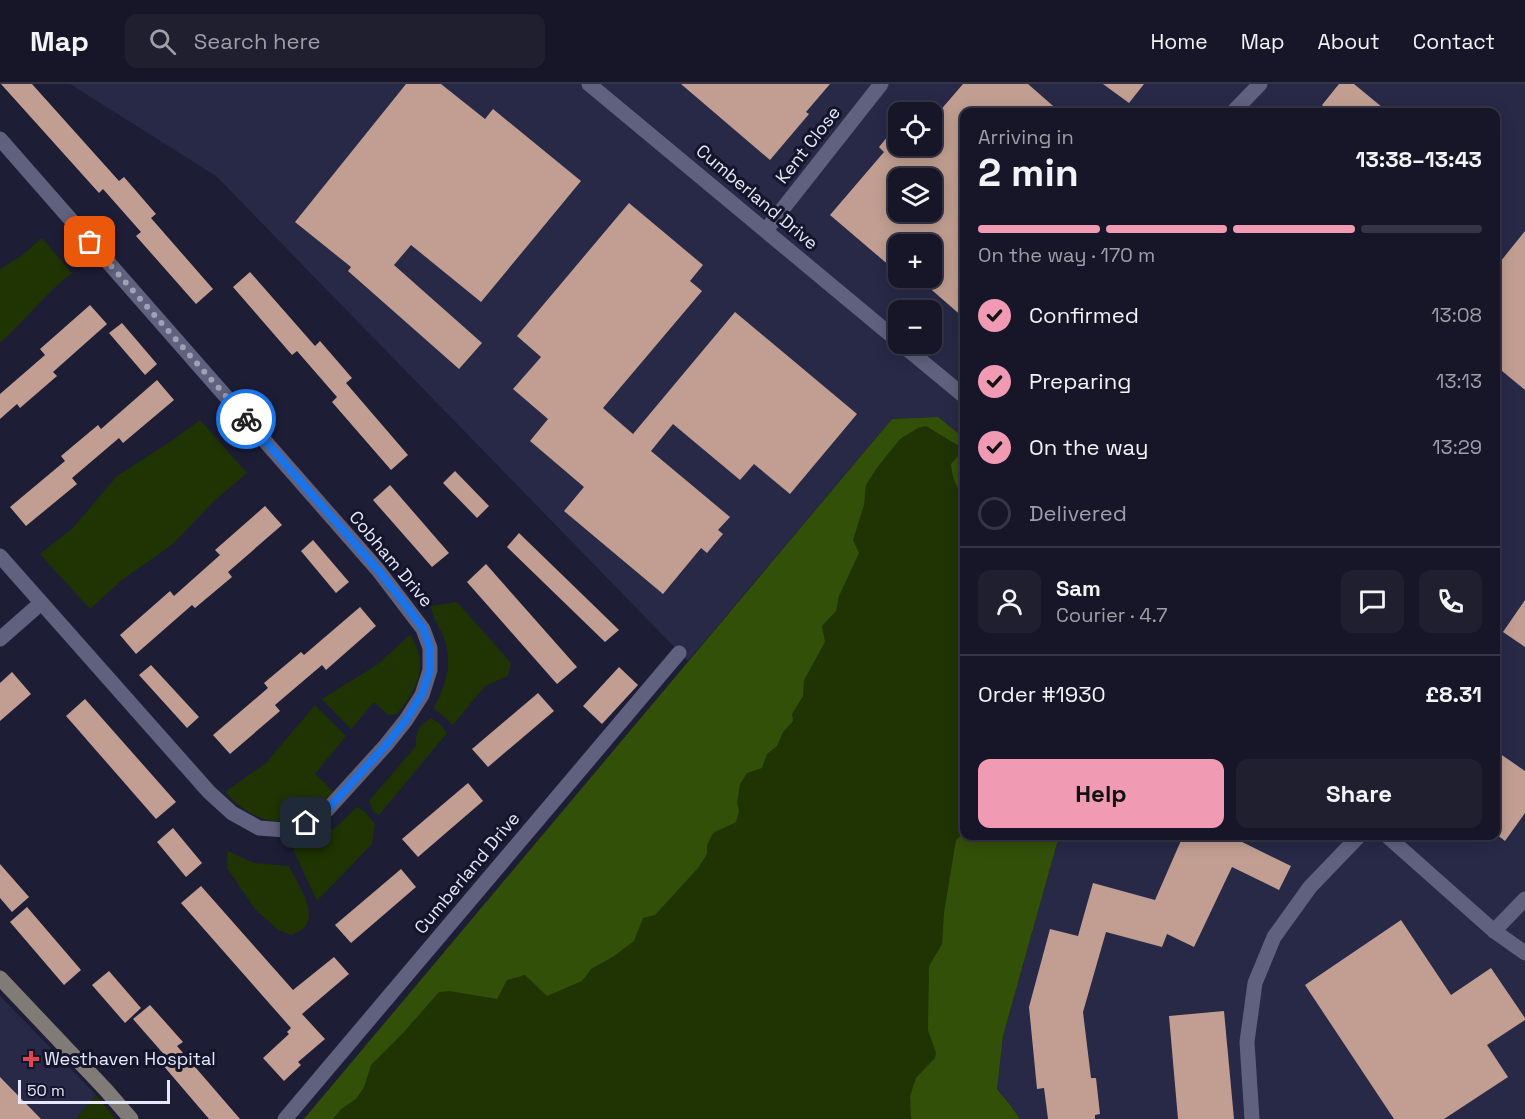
<!DOCTYPE html>
<html lang="en">
<head>
<meta charset="utf-8">
<style>
  body { margin:0; font-family:"Space Grotesk",sans-serif; background:#1f1f30; color:#f1f3f6; height:100vh; display:flex; flex-direction:column; font-size:22px; white-space:nowrap }
  * { box-sizing:border-box; margin:0 }
  p { font-size:20px; color:#9e9fa8 }
  .icon { flex:none; width:33px; height:33px; fill:none; stroke:currentColor; stroke-width:2; stroke-linecap:round; stroke-linejoin:round }
  .map { position:relative; flex:1; overflow:hidden }
  .details { position:absolute; left:960px; top:24px; width:540px; height:732px; display:flex; flex-direction:column; background:#161628; border-radius:12px; box-shadow:0 3px 15px #0003,0 0 0 2px #353545 }
  .details>* { flex:none }
  .tools { position:absolute; left:888px; top:18px; display:grid; gap:12px }
  .tools a { display:grid; place-items:center; width:54px; height:54px; border-radius:12px; background:#161628; box-shadow:0 3px 15px #0003,0 0 0 2px #353545; font-size:30px }
  .scale { position:absolute; left:18px; bottom:15px; width:152px; box-sizing:border-box; padding-left:6px; border:3px solid #e6e8f9; border-top:0; font-size:16px; line-height:21px; white-space:nowrap; color:#e6e8f9; -webkit-text-stroke:4px #14142b; paint-order:stroke }
  .pin { position:absolute; display:grid; place-items:center; width:51px; height:51px; color:#fff; margin:-26px; border-radius:12px; box-shadow:0 3px 9px #0006 }
  .courier { position:absolute; display:grid; place-items:center; width:60px; height:60px; margin:-30px; border:4px solid #1a73e8; border-radius:50%; background:#fff; color:#222; box-shadow:0 2px 8px #0007 }
  .overview em { font-style:normal; font-weight:600 }
  .overview div { display:flex; flex-direction:column-reverse }
  .overview { display:flex; align-items:center; justify-content:space-between; height:102px; padding:0 18px }
  h1 { font-size:39px; font-weight:600; line-height:45px }
  .bar { display:grid; grid-template-columns:repeat(4,1fr); gap:9px 6px; align-content:center; height:72px; padding:0 18px }
  .bar i { height:8px; border-radius:4px; background:#353545 }
  .bar .on { background:#f19ab4 }
  .bar p { grid-column:span 4 }
  .line { display:flex; align-items:center; gap:15px; padding:0 18px; border-top:2px solid #353545 }
  .line div { flex:1 }
  .round { display:grid; place-items:center; flex:none; width:63px; height:63px; border-radius:12px; background:#1f1f30 }
  ol { padding:0 18px; list-style:none }
  li { display:flex; align-items:center; gap:18px; height:66px }
  li p { margin-inline-start:auto }
  li .icon { padding:6px; border-radius:50%; background:#f19ab4; color:#111; stroke-width:4 }
  li:last-child { color:#9e9fa8 }
  li i { width:33px; height:33px; border:3px solid #353545; border-radius:50% }
  .button { display:flex; gap:12px; margin-top:auto; padding:12px 18px }
  .button a { flex:1; height:69px; border-radius:12px; background:#f19ab4; color:#111; font-size:24px; font-weight:600; line-height:69px; text-align:center }
  .button a+a { background:#1f1f30; color:#f1f3f6 }
  header { display:flex; align-items:center; gap:36px; box-sizing:border-box; height:84px; padding:0 30px; background:#161628; border-bottom:2px solid #353545 }
  header strong { font-size:28px }
  nav { display:flex; gap:33px; margin-inline-start:auto; font-size:21px }
  .search { width:420px; height:54px; background:#1f1f30; display:flex; align-items:center; gap:15px; box-sizing:border-box; padding:0 21px; border-radius:12px; color:#9e9fa8; font-size:22px }
  .map>svg:first-child { display:block }
  .built { fill:#282947; fill-rule:evenodd }
  .green { fill:#1f3402 }
  .forest { fill:#335009 }
  .building { fill:#c19e91; fill-rule:evenodd }
  .lines { fill:none; stroke-linecap:round; stroke-linejoin:round }
  .street { stroke:#5f617e; stroke-width:15 }
  .secondary { stroke:#817b77; stroke-width:15 }
  .done { stroke:#a0a1b5; stroke-width:6; stroke-dasharray:0 10.8 }
  .route { stroke:#1a73e8; stroke-width:8 }
  .health-dot { fill:#e0444e; stroke:#14142b; stroke-width:2 }
  .labels { text-anchor:middle; stroke-width:6; stroke-linejoin:round; paint-order:stroke }
  .street-label { font-size:18px; fill:#e6e8f9; stroke:#14142b }
  .poi-label { font-size:18px; fill:#e6e8f9; stroke:#14142b; text-anchor:start }
</style>
</head>
<body>
<header>
<strong>Map</strong>
<div class="search"><svg class="icon" aria-label="search" viewBox="0 0 24 24"><circle cx="10" cy="10" r="6"/><path d="M15 15l6 6"/></svg>Search here</div>
<nav><a>Home</a><a>Map</a><a>About</a><a>Contact</a></nav>
</header>
<div class="map">
<svg width="1525" height="1035" viewBox="0 0 1525 1035">
  <rect width="100%" height="100%" fill="#1d1d36"/>
  <g class="built">
    <path d="M 70,0 L 1525,0 L 1525,1035 L 1020,1035 L 1011,1022 L 997,1005 L 1003,952 L 1059,752 L 1496,752 L 1496,28 L 964,28 L 964,354 L 938,333 L 892,335 L 688,577 L 216,92 ZM 898,28 L 932,28 L 932,62 L 898,62 ZM 898,94 L 932,94 L 932,128 L 898,128 ZM 898,160 L 932,160 L 932,194 L 898,194 ZM 898,226 L 932,226 L 932,260 L 898,260 Z"/>
    <path d="M 0,912 L 96,1011 L 76,1035 L 0,1035 Z"/>
  </g>
  <g class="green">
    <path d="M 42,154 L 72,189 C 45,209 25,237 0,259 L 0,185 L 21,172 Z"/>
    <path d="M 938,333 L 964,354 L 964,752 L 1059,752 L 1003,952 L 997,1005 L 1011,1022 L 1020,1035 L 304,1035 L 892,335 Z"/>
    <path d="M 200,336 L 247,389 L 214,417 L 173,460 L 123,495 L 90,525 L 40,470 L 73,444 L 117,392 L 173,356 Z"/>
    <path d="M 457,518 L 511,579 L 508,592 L 485,602 L 453,641 L 434,624 C 447,597 454,579 442,549 C 438,540 432,532 431,522 Z"/>
    <path d="M 410,551 C 430,580 417,606 397,630 L 388,631 L 374,618 L 351,645 L 322,615 L 378,580 Z"/>
    <path d="M 315,621 L 346,652 L 315,690 L 334,708 C 298,747 260,747 225,708 L 266,679 Z"/>
    <path d="M 431,634 L 439,639 L 447,649 L 379,731 L 373,727 L 369,717 L 416,662 C 416,647 418,642 431,634 Z"/>
    <path d="M 357,723 L 365,728 L 375,740 L 372,760 L 317,817 L 293,765 L 317,756 L 336,743 Z"/>
    <path d="M 228,767 L 254,779 L 289,782 C 296,797 319,829 304,844 C 301,847 295,849 291,851 L 278,846 L 255,825 L 227,784 Z"/>
    <path d="M 96,1011 L 116,1035 L 76,1035 Z"/>
  </g>
  <g class="forest">
    <path d="M 938,333 L 964,354 L 964,413 C 956,403 952,393 951,380 L 964,365 L 926,342 L 918,344 L 900,355 L 876,385 L 866,401 L 864,421 L 853,456 L 859,469 L 839,512 L 836,527 L 822,542 L 825,558 L 804,596 L 803,612 L 792,630 L 793,637 L 783,648 L 777,662 L 767,670 L 762,684 L 747,689 L 740,700 L 737,719 L 739,727 L 736,738 L 713,749 L 707,761 L 707,770 L 698,784 L 655,831 L 643,834 L 634,857 L 614,872 L 591,885 L 582,897 L 547,912 L 525,891 L 507,896 L 497,915 L 449,907 L 439,908 L 403,949 L 371,981 L 364,1003 L 356,1015 L 341,1025 L 333,1035 L 304,1035 L 892,335 Z"/>
    <path d="M 964,749 L 964,752 L 1059,752 L 1003,952 L 997,1005 L 1011,1022 L 1020,1035 L 912,1035 L 911,1034 L 910,1012 L 916,994 L 935,974 L 936,969 L 928,946 L 929,882 L 942,860 L 944,829 L 956,756 Z"/>
  </g>
  <g class="building">
    <path d="M 1,0 L 32,0 L 119,97 L 124,93 L 156,130 L 151,134 L 213,205 L 196,220 L 136,152 L 141,148 L 103,105 L 99,109 Z"/>
    <path d="M 406,0 L 441,0 L 485,35 L 493,25 L 581,97 L 481,218 L 411,161 L 394,181 L 482,259 L 459,285 L 348,187 L 351,183 L 295,138 Z"/>
    <path d="M 681,0 L 830,0 L 806,28 L 809,30 L 770,76 Z"/>
    <path d="M 963,0 L 1028,0 L 1060,28 L 964,28 L 964,234 L 918,194 L 932,194 L 932,160 L 898,160 L 898,189 L 830,131 L 884,68 L 879,63 L 898,40 L 898,62 L 932,62 L 932,36 ZM 898,94 L 932,94 L 932,128 L 898,128 Z"/>
    <path d="M 1103,0 L 1144,0 L 1129,19 Z"/>
    <path d="M 1339,0 L 1354,0 L 1388,28 L 1330,28 L 1322,21 Z"/>
    <path d="M 629,119 L 703,181 L 690,197 L 702,207 L 603,324 L 633,350 L 735,228 L 857,330 L 790,410 L 754,380 L 740,396 L 673,340 L 651,367 L 730,433 L 718,446 L 723,450 L 707,469 L 701,464 L 663,510 L 564,427 L 584,403 L 530,357 L 548,335 L 513,305 L 541,273 L 517,252 Z"/>
    <path d="M 1525,147 L 1525,306 L 1496,282 L 1496,183 Z"/>
    <path d="M 250,188 L 315,262 L 320,257 L 352,294 L 346,299 L 408,371 L 391,386 L 332,318 L 337,313 L 297,267 L 292,271 L 233,203 Z"/>
    <path d="M 90,221 L 107,240 L 53,288 L 57,292 L 20,324 L 17,320 L 0,335 L 0,310 L 45,271 L 40,265 Z"/>
    <path d="M 122,239 L 157,280 L 145,291 L 109,249 Z"/>
    <path d="M 157,296 L 174,316 L 123,359 L 119,354 L 72,394 L 77,400 L 26,442 L 10,423 L 65,377 L 61,372 L 98,341 L 101,345 Z"/>
    <path d="M 455,387 L 489,422 L 477,434 L 443,399 Z"/>
    <path d="M 390,401 L 449,469 L 432,483 L 373,416 Z"/>
    <path d="M 265,422 L 282,441 L 228,488 L 232,493 L 195,524 L 192,521 L 136,570 L 120,551 L 170,507 L 174,512 L 220,471 L 215,466 Z"/>
    <path d="M 519,449 L 619,546 L 605,558 L 507,463 Z"/>
    <path d="M 313,456 L 349,498 L 336,509 L 301,467 Z"/>
    <path d="M 486,480 L 577,583 L 557,600 L 467,498 Z"/>
    <path d="M 1525,516 L 1525,563 L 1503,548 Z"/>
    <path d="M 360,523 L 376,542 L 326,586 L 322,581 L 275,621 L 280,627 L 230,670 L 213,651 L 268,604 L 264,599 L 301,568 L 304,571 Z"/>
    <path d="M 151,581 L 199,633 L 187,644 L 139,591 Z"/>
    <path d="M 619,583 L 638,601 L 602,640 L 583,622 Z"/>
    <path d="M 12,588 L 31,610 L 0,637 L 0,599 Z"/>
    <path d="M 538,609 L 554,627 L 488,683 L 472,665 Z"/>
    <path d="M 85,615 L 176,718 L 156,735 L 66,632 Z"/>
    <path d="M 1496,667 L 1525,687 L 1525,729 L 1505,757 L 1496,750 Z"/>
    <path d="M 468,699 L 483,717 L 418,773 L 402,755 Z"/>
    <path d="M 173,744 L 202,779 L 186,793 L 157,758 Z"/>
    <path d="M 1183,752 L 1230,752 L 1291,782 L 1279,806 L 1232,783 L 1194,863 L 1167,850 L 1162,863 L 1106,848 L 1083,928 L 1091,994 L 1096,994 L 1100,1030 L 1095,1031 L 1095,1035 L 1048,1035 L 1044,1004 L 1037,1005 L 1029,923 L 1050,845 L 1078,852 L 1093,799 L 1155,816 Z"/>
    <path d="M 0,780 L 29,813 L 12,828 L 0,814 Z"/>
    <path d="M 401,785 L 416,803 L 351,859 L 335,841 Z"/>
    <path d="M 201,802 L 293,906 L 334,873 L 349,890 L 302,930 L 325,955 L 298,978 L 301,981 L 284,997 L 263,974 L 289,950 L 287,948 L 291,944 L 181,819 Z"/>
    <path d="M 27,823 L 81,886 L 64,901 L 10,838 Z"/>
    <path d="M 1401,836 L 1451,911 L 1491,884 L 1525,934 L 1525,936 L 1487,961 L 1508,993 L 1444,1035 L 1394,1035 L 1305,901 Z"/>
    <path d="M 109,887 L 141,924 L 125,939 L 92,901 Z"/>
    <path d="M 150,921 L 183,958 L 177,962 L 240,1035 L 209,1035 L 162,980 L 168,975 L 133,935 Z"/>
    <path d="M 1224,927 L 1234,1035 L 1178,1035 L 1169,932 Z"/>
    <path d="M 0,993 L 41,1035 L 0,1035 Z"/>
  </g>
  <g class="lines">
    <g class="street">
      <path d="M 589,0 L 898,257"/>
      <path d="M 1233,28 L 1260,0"/>
      <path d="M 0,55 L 378,486 L 423,545 L 430,564 L 430,586 L 422,611 L 406,636 L 386,661 L 327,726 L 306,739 L 285,746 L 259,744 L 232,729 L 209,708 L 0,472"/>
      <path d="M 766,146 L 881,0"/>
      <path d="M 901,260 L 964,312"/>
      <path d="M 0,555 L 41,519"/>
      <path d="M 1387,752 L 1494,847 L 1525,869"/>
      <path d="M 1494,847 L 1525,815"/>
      <path d="M 285,1035 L 679,569"/>
      <path d="M 1252,1035 L 1247,958 L 1255,899 L 1274,853 L 1310,803 L 1359,752"/>
    </g>
    <path class="secondary" d="M 0,894 L 106,1006 L 131,1035"/>
  </g>
  <g class="lines">
    <path class="done" d="M 90,158 L 246,335"/>
    <path class="route" d="M 246,335 L 378,486 L 405,520 L 423,544 L 430,564 L 430,586 L 422,610 L 406,636 L 386,661 L 327,726 L 306,739"/>
  </g>
  <path class="health-dot" d="M28 966h6v6h6v6h-6v6h-6v-6h-6v-6h6z"/>
  <g class="labels">
    <g class="street-label">
      <text transform="translate(808 61) rotate(-52)" y="6">Kent Close</text>
      <text transform="translate(757 113) rotate(40)" y="6">Cumberland Drive</text>
      <text transform="translate(391 475) rotate(50)" y="6">Cobham Drive</text>
      <text transform="translate(467 789) rotate(-50)" y="6">Cumberland Drive</text>
    </g>
    <g class="poi-label">
      <text x="44" y="981">Westhaven Hospital</text>
    </g>
  </g>
</svg>
<div class="tools">
<a><svg class="icon" aria-label="locate" viewBox="0 0 24 24"><circle cx="12" cy="12" r="6"/><path d="M12 2v4M12 18v4M2 12h4M18 12h4"/></svg></a>
<a><svg class="icon" aria-label="layers" viewBox="0 0 24 24"><path d="M12 4l9 5-9 5-9-5zM3 14l9 5 9-5"/></svg></a>
<a>+</a>
<a>−</a>
</div>
<div class="scale">50 m</div>
<div class="pin" style="left:90px;top:158px;background:#ea580c"><svg class="icon" aria-label="bag" viewBox="0 0 24 24"><path d="M5 8h14l-1 12H6zM9 8a3 3 0 0 1 6 0"/></svg></div>
<div class="pin" style="left:306px;top:739px;background:#1f2937"><svg class="icon" aria-label="home" viewBox="0 0 24 24"><path d="M3 11l9-7 9 7M6 9v11h12V9"/></svg></div>
<div class="courier" style="left:246px;top:335px"><svg class="icon" aria-label="bike" viewBox="0 0 24 24"><circle cx="6" cy="16" r="4"/><circle cx="18" cy="16" r="4"/><path d="M6 16l4-8h5l3 8M10 8l3 8H6M13 5h3"/></svg></div>
<section class="details">
<div class="overview"><div><h1>2 min</h1><p>Arriving in</p></div><em>13:38–13:43</em></div>
<div class="bar"><i class="on"></i><i class="on"></i><i class="on"></i><i></i><p>On the way · 170 m</p></div>
<ol>
<li><svg class="icon" aria-label="check" viewBox="0 0 24 24"><path d="M5 12l5 5 9-10"/></svg>Confirmed<p>13:08</p></li>
<li><svg class="icon" aria-label="check" viewBox="0 0 24 24"><path d="M5 12l5 5 9-10"/></svg>Preparing<p>13:13</p></li>
<li><svg class="icon" aria-label="check" viewBox="0 0 24 24"><path d="M5 12l5 5 9-10"/></svg>On the way<p>13:29</p></li>
<li><i></i>Delivered</li>
</ol>
<div class="line" style="height:108px"><a class="round"><svg class="icon" aria-label="person" viewBox="0 0 24 24"><circle cx="12" cy="8" r="4"/><path d="M4 21q1-7 8-7t8 7"/></svg></a><div><b>Sam</b><p>Courier · 4.7</p></div><a class="round"><svg class="icon" aria-label="chat" viewBox="0 0 24 24"><path d="M4 5h16v11H9l-5 4z"/></svg></a><a class="round"><svg class="icon" aria-label="phone" viewBox="0 0 24 24"><path d="M5 4h4l2 5-3 2q2 4 5 5l2-3 5 2v4C11 20 4 13 5 4z"/></svg></a></div>
<div class="line" style="height:78px"><div>Order #1930</div><b>£8.31</b></div>
<div class="button"><a>Help</a><a>Share</a></div>
</section>
</div>
</body>
</html>
